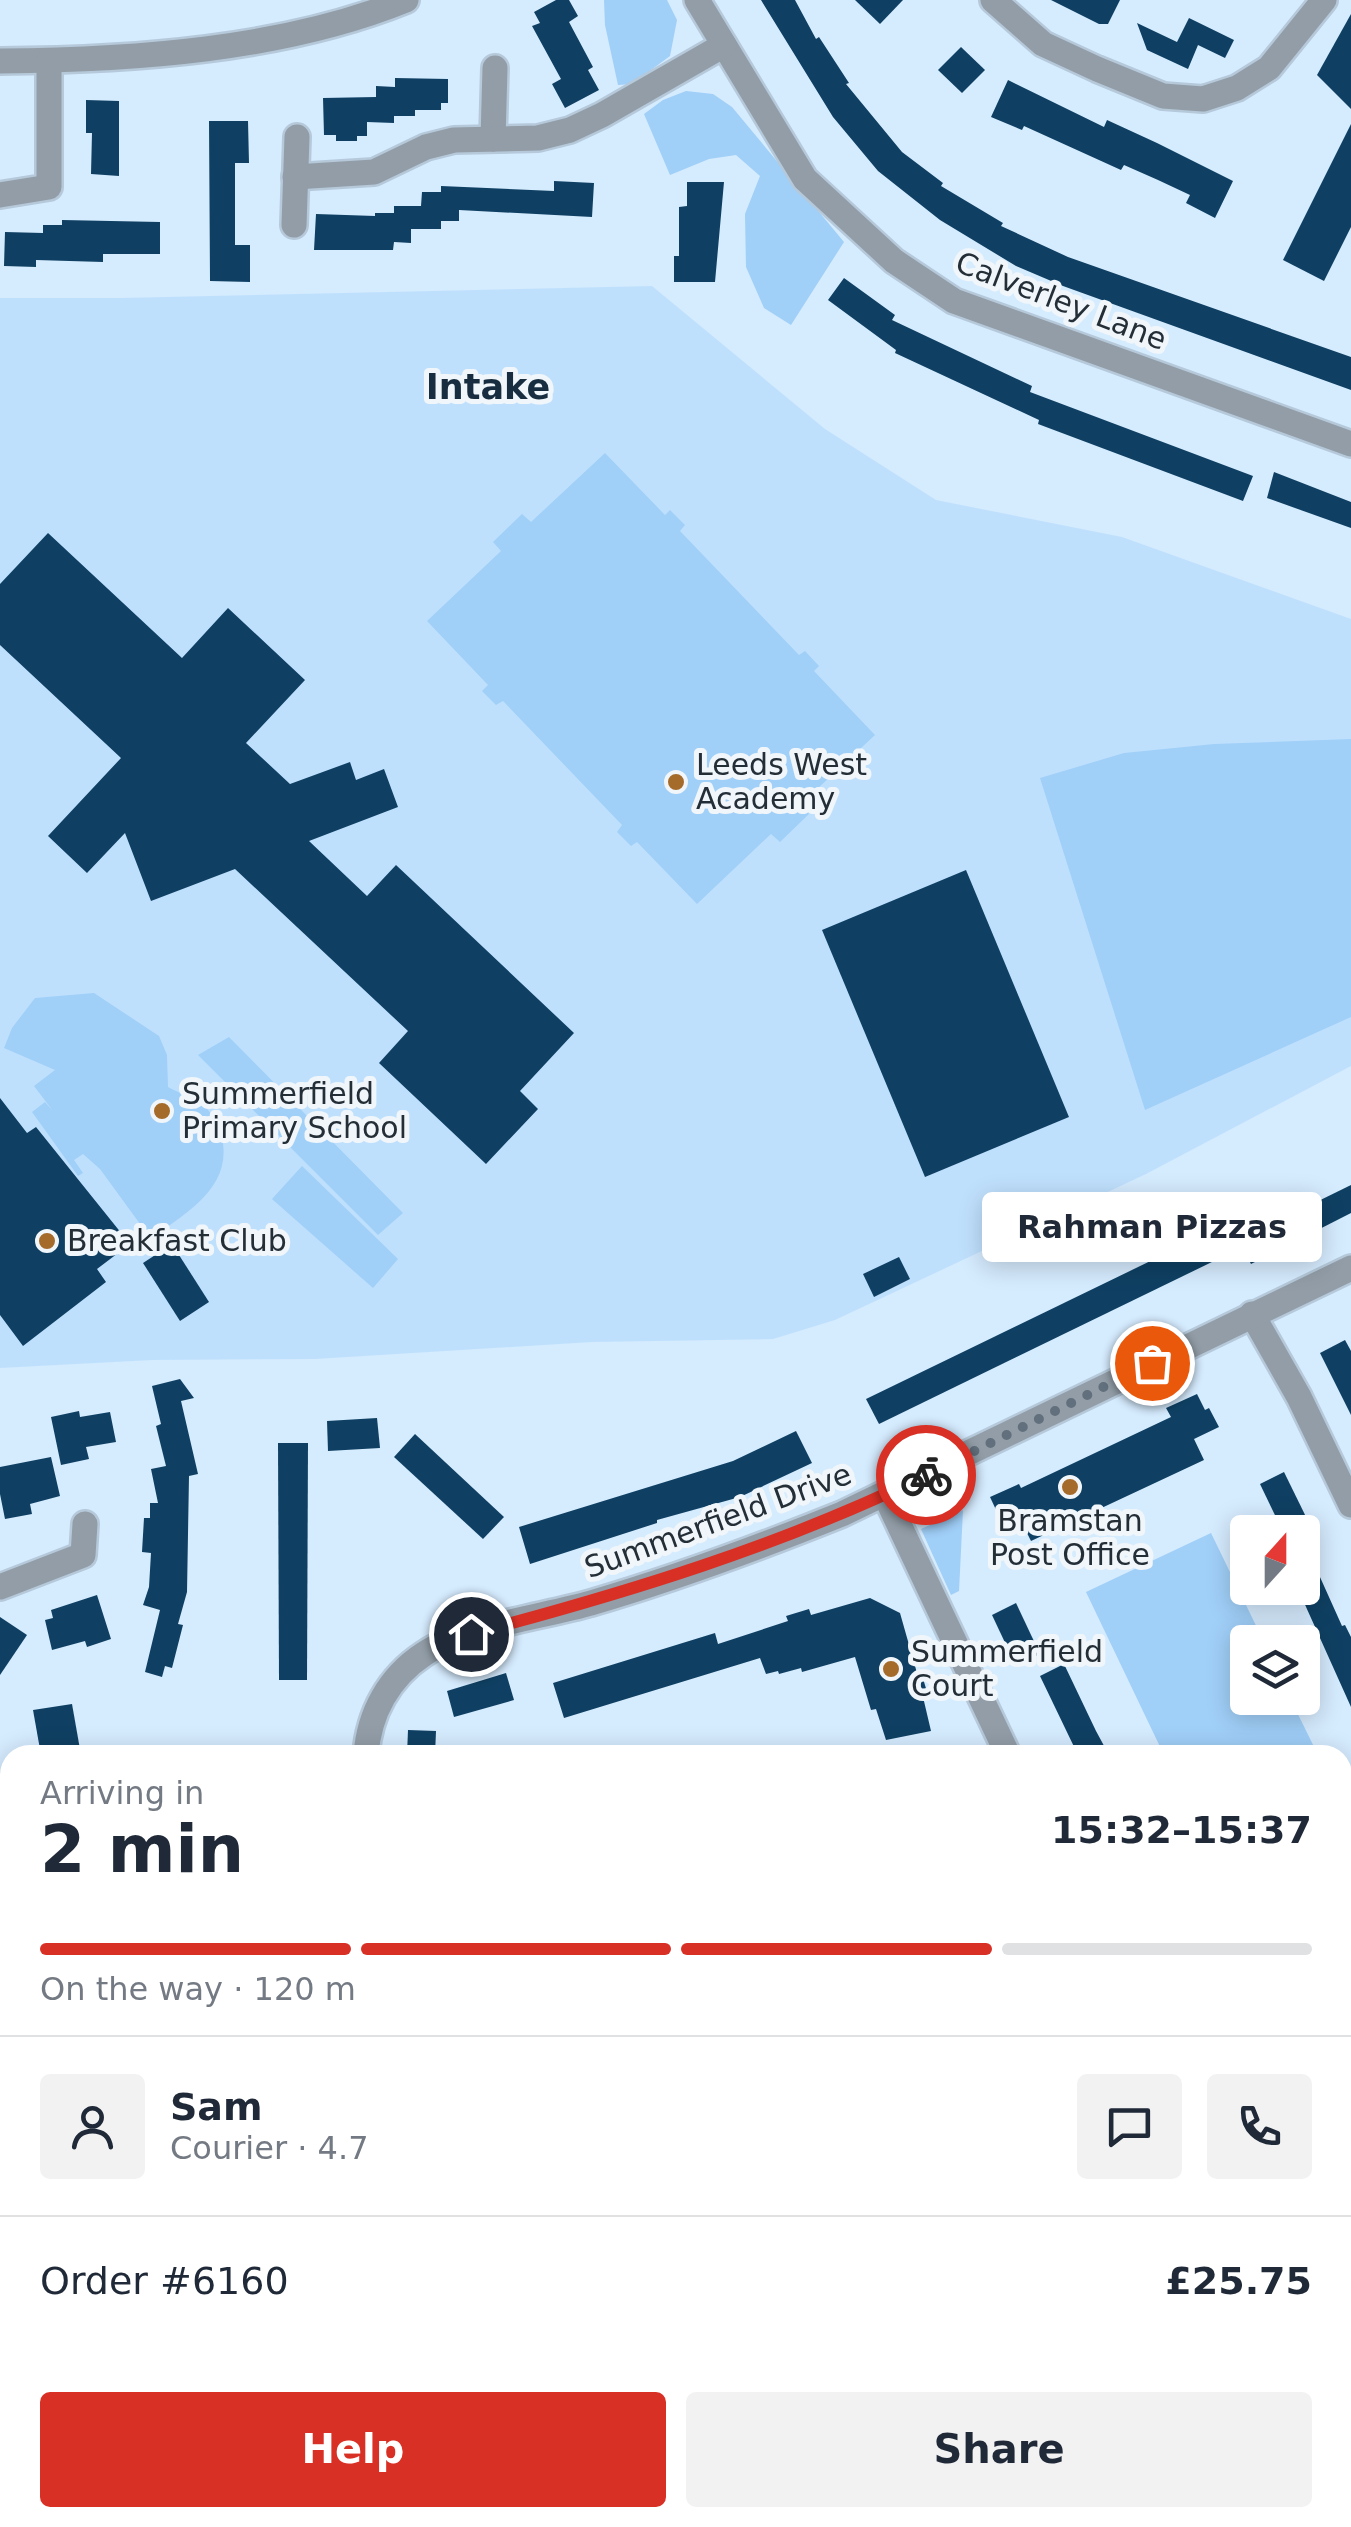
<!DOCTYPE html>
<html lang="en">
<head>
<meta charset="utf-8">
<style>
  body { margin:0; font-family:"DejaVu Sans",sans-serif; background:#f2f2f3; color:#1f2937; height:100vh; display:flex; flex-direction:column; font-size:38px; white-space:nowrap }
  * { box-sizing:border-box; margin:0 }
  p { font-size:32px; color:#747a83 }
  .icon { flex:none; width:55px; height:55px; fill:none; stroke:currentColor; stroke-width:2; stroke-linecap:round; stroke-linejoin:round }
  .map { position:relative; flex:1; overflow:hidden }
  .details { position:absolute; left:0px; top:1745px; width:1352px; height:782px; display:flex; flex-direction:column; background:#fff; border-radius:30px 30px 0 0; box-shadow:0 5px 25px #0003 }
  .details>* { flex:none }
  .needle { width:65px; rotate:21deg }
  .tools { position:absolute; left:1230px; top:1515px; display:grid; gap:20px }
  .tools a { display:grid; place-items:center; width:90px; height:90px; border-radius:10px; background:#fff; box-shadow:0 5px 25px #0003; font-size:50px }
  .pin { position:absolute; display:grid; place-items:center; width:85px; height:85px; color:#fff; margin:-42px; border:5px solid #fff; border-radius:50%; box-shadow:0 2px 10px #0007 }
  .courier { position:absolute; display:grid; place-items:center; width:100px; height:100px; margin:-50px; border:8px solid #d93025; border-radius:50%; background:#fff; color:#222; box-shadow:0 2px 12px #0007 }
  .bubble { position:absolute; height:70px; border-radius:10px; background:#fff; box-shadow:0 5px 25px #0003; font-size:32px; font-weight:600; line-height:70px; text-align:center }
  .headline em { font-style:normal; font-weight:600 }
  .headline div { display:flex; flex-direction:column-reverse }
  .headline { display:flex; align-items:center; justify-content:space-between; height:170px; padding:0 40px }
  h1 { font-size:65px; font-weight:600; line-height:75px }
  .bar { display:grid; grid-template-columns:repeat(4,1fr); gap:15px 10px; align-content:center; height:120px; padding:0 40px }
  .bar i { height:12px; border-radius:8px; background:#e0e1e3 }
  .bar .current { background:#d93025 }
  .bar p { grid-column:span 4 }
  .line { display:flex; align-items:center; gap:25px; padding:0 40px; border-top:2px solid #e0e1e3 }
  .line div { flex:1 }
  .round { display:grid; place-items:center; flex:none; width:105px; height:105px; border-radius:10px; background:#f2f2f3 }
  .action { display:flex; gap:20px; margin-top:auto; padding:20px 40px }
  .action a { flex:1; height:115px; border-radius:10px; background:#d93025; color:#fff; font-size:40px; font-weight:600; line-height:115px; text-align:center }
  .action a+a { background:#f2f2f3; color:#1f2937 }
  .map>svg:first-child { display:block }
  .built { fill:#bfe0fd }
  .green { fill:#a0cff8 }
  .building { fill:#0f4063 }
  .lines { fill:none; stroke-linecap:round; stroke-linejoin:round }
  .minor-casing { stroke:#b5c9da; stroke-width:30 }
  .major-casing { stroke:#b5c9da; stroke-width:30 }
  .minor { stroke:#929da7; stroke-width:25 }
  .major { stroke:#4c5f71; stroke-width:25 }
  .done { stroke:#62707d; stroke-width:10; stroke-dasharray:0 18 }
  .route { stroke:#d93025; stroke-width:12 }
  .poi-dot { fill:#a56b2b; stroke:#f0f6fa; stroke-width:4 }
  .labels { text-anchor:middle; stroke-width:10; stroke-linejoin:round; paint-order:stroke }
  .street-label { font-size:30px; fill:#242e37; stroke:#f0f6fa }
  .poi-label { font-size:30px; fill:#242e37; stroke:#f0f6fa; text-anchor:start }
  .quarter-label { font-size:35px; font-weight:bold; fill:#182e40; stroke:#f0f6fa }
</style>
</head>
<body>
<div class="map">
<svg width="1351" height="2527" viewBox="0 0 1351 2527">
  <rect width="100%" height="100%" fill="#d5ebfe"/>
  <path class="built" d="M 652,286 L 825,429 L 936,500 L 1122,537 L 1351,619 L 1351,1066 L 1146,1174 L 835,1320 L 773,1339 L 592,1342 L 315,1359 L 152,1360 L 0,1368 L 0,298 L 121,298 Z"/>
  <g class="green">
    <path d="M 604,0 L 667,0 L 677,20 L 670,56 L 632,84 L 618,85 L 605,25 Z"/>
    <path d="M 686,91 L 713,94 L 732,107 L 844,242 L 791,325 L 764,308 L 746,267 L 745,214 L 760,176 L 736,155 L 709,159 L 670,175 L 644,114 L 663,100 Z"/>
    <path d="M 605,453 L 665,515 L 670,510 L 685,525 L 680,531 L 799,655 L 805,651 L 819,666 L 814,671 L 875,735 L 801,804 L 809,814 L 780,842 L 771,834 L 697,904 L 637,842 L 631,846 L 617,832 L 622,825 L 503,701 L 496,705 L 482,691 L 488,685 L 427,621 L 501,551 L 493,542 L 522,514 L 531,522 Z"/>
    <path d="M 1351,739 L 1351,1017 L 1145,1110 L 1040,778 L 1124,753 L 1214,744 Z"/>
    <path d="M 94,993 L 159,1036 L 167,1055 L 168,1087 C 179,1093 193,1098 203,1105 C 211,1111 220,1128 222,1138 C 233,1188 185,1213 151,1239 L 100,1169 L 83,1154 L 74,1160 L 83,1173 L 78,1176 L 32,1112 L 45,1102 L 53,1111 L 34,1086 L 55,1070 L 4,1048 L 12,1028 L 35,998 Z"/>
    <path d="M 229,1037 L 403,1213 L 378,1235 L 198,1055 Z"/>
    <path d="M 302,1166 L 398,1259 L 373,1288 L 272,1199 Z"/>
    <path d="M 963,1510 L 959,1591 L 951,1595 L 921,1529 Z"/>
    <path d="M 1211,1533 L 1264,1642 L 1248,1642 L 1248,1698 L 1290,1698 L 1318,1755 L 1164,1755 L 1086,1592 Z"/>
    <path d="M 1351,1969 L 1351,2167 L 1343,2150 L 1342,1973 Z"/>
    <path d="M 0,2214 L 10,2281 L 10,2518 L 45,2518 L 47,2527 L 0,2527 Z"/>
  </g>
  <g class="building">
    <path d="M 556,0 L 569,0 L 578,16 L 569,22 L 593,67 L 588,70 L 599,90 L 565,108 L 552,84 L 561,79 L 532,26 L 540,23 L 534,12 Z"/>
    <path d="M 761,0 L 795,0 L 816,39 L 819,37 L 849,83 L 846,84 L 902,152 L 943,183 L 941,186 L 1003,223 L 1001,226 L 1068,257 L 1351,357 L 1351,390 L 1063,286 L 1016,266 L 940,220 L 878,171 L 833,117 Z"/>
    <path d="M 855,0 L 903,0 L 880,24 Z"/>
    <path d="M 1051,0 L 1120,0 L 1108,24 L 1099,24 Z"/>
    <path d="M 1351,14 L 1351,109 L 1317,75 Z"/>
    <path d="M 1189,18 L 1234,40 L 1225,58 L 1198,45 L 1188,69 L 1147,50 L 1137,23 L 1177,42 Z"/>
    <path d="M 961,47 L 985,70 L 962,93 L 938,70 Z"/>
    <path d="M 395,78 L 448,79 L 448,103 L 441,103 L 441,110 L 415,110 L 415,116 L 394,116 L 394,123 L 367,122 L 367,136 L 357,136 L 357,141 L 336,141 L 336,135 L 324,135 L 323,98 L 376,97 L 376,86 L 395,87 Z"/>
    <path d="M 1008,80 L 1104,127 L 1107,120 L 1157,143 L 1233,181 L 1215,218 L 1186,203 L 1190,195 L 1158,180 L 1124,165 L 1121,170 L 1024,126 L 1022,130 L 991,117 Z"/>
    <path d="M 86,100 L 119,101 L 119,176 L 91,174 L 92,133 L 86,133 Z"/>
    <path d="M 209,121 L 248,121 L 249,163 L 235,163 L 235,245 L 250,245 L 250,282 L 210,281 Z"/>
    <path d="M 1351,124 L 1351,227 L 1324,281 L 1283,260 Z"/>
    <path d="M 554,181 L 594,183 L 592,217 L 459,210 L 459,221 L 441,221 L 441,229 L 411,229 L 411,243 L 394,242 L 393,250 L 314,250 L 316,214 L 375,216 L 375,213 L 394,213 L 394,206 L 421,206 L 422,192 L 441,192 L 441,186 L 554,191 Z"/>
    <path d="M 687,182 L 724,182 L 715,282 L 674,282 L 674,256 L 679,256 L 679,207 L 687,206 Z"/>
    <path d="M 62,220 L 160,222 L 160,254 L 103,254 L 103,262 L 36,260 L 36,267 L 4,266 L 5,232 L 43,233 L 43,225 L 62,225 Z"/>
    <path d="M 844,278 L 895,315 L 892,320 L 1032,386 L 1030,392 L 1253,476 L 1243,501 L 1038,424 L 1039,420 L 895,353 L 896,350 L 828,300 Z"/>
    <path d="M 1274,472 L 1351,502 L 1351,528 L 1267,498 Z"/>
    <path d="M 48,533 L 182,658 L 228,608 L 305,680 L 246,743 L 290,784 L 350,762 L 356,780 L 384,769 L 398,807 L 309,841 L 367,896 L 396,865 L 574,1033 L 520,1091 L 538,1109 L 486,1164 L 379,1063 L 408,1031 L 235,869 L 151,901 L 125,833 L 87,873 L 48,836 L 121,758 L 0,645 L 0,584 Z"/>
    <path d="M 966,870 L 1069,1117 L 925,1177 L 822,930 Z"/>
    <path d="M 0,1098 L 27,1133 L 36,1127 L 130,1244 L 97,1269 L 106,1282 L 23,1346 L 0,1315 Z"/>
    <path d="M 1351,1185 L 1351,1213 L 1251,1264 L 1239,1240 Z"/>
    <path d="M 1202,1236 L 1214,1261 L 879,1424 L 866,1399 Z"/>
    <path d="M 172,1244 L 209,1302 L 180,1321 L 143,1263 Z"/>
    <path d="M 899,1257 L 910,1279 L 874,1297 L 863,1274 Z"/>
    <path d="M 1345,1340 L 1351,1351 L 1351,1415 L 1320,1353 Z"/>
    <path d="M 180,1379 L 194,1398 L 181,1401 L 198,1474 L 189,1476 L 187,1592 L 178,1624 L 183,1625 L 172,1668 L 165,1666 L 162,1677 L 145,1672 L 160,1610 L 143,1605 L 149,1587 L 151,1553 L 142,1552 L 144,1518 L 150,1518 L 150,1503 L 158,1503 L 151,1469 L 166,1466 L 156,1426 L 161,1424 L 152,1386 Z"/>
    <path d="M 1197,1394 L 1205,1410 L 1209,1408 L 1219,1427 L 1194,1439 L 1204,1460 L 1031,1541 L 1021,1521 L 1005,1529 L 990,1497 L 1019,1484 L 1021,1488 L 1171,1417 L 1166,1408 Z"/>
    <path d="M 79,1411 L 80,1417 L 110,1412 L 116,1442 L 86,1447 L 89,1459 L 61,1465 L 51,1417 Z"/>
    <path d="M 377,1418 L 380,1448 L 328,1451 L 327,1421 Z"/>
    <path d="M 796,1431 L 812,1463 L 740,1497 L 657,1520 L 657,1523 L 530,1564 L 519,1527 L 733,1461 Z"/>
    <path d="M 415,1434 L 504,1517 L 483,1539 L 394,1457 Z"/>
    <path d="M 278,1443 L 308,1443 L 307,1680 L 279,1680 Z"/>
    <path d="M 51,1457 L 60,1496 L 30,1504 L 32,1514 L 5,1519 L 0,1494 L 0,1467 Z"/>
    <path d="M 1284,1472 L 1309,1523 L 1290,1532 L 1283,1532 L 1260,1484 Z"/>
    <path d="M 1302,1537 L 1342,1626 L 1345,1625 L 1351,1637 L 1351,1707 L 1302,1598 Z"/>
    <path d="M 97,1595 L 111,1639 L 87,1647 L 85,1641 L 52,1650 L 45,1620 L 53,1618 L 51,1610 Z"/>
    <path d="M 870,1598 L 900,1613 L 917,1673 L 921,1672 L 928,1695 L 923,1697 L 931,1731 L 886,1740 L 876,1709 L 871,1710 L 855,1657 L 802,1672 L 801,1668 L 779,1674 L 778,1671 L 766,1674 L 760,1658 L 564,1718 L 553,1683 L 715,1633 L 718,1644 L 788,1621 L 786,1616 L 809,1609 L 811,1615 Z"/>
    <path d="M 1016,1603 L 1040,1654 L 1016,1666 L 992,1615 Z"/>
    <path d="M 0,1617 L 27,1635 L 0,1675 Z"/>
    <path d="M 1064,1664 L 1096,1731 L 1109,1755 L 1078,1755 L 1065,1728 L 1040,1676 Z"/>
    <path d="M 506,1673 L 514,1700 L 454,1717 L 447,1691 Z"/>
    <path d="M 72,1704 L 81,1755 L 41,1755 L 33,1710 Z"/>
    <path d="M 408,1730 L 436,1731 L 435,1755 L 407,1755 Z"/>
  </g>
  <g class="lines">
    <g class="minor-casing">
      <g id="minor">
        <path d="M 697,0 L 805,179 L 894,261 L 954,301 L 1351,444"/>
        <path d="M 993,0 L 1043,44 L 1097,69 L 1163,96 L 1203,99 L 1237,88 L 1269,68 L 1324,0"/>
        <path d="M 0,61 C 132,60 283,50 406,0"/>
        <path d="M 493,139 L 495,68"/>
        <path d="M 295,177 L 374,172 L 426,147 L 454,140 L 538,138 L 570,130 L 602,115 L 724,45"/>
        <path d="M 0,195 L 49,187 L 49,61"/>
        <path d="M 294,225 L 297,137"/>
        <path d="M 1252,1314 L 1299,1397 L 1351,1505"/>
        <path d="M 885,1495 L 1008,1755"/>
        <path d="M 0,1587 L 83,1555 L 85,1524"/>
        <path d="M 366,1755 C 369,1713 389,1677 424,1654 C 465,1626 542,1617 591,1603 C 676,1578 760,1547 842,1514 L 1351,1268"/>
        <path d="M 0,1911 L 10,1910"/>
        <path d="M 1342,1967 L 1351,1963"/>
        <path d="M 0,2020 L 10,2101"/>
        <path d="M 61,2518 L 63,2527"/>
        <path d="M 1194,2518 L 1194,2527"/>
        <path d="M 477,2527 L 477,2518"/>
        <path d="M 1030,2527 L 1030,2518"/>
      </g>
    </g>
    <g class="major-casing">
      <g id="major">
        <path d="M 1342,2270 L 1351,2265"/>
        <path d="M 855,2527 L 873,2518"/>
      </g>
    </g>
    <use href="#minor" class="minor"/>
    <use href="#major" class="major"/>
  </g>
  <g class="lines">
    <path class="done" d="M 926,1475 L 1152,1363"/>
    <path class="route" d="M 471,1634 C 626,1593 781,1546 926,1475"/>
  </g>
  <g class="poi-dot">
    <circle cx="676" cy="782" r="10"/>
    <circle cx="162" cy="1111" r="10"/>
    <circle cx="47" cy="1241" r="10"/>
    <circle cx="1070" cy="1487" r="10"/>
    <circle cx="891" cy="1669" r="10"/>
  </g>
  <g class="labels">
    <g class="street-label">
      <text transform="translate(1061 301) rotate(21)" y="10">Calverley Lane</text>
      <text transform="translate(718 1521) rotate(-20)" y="10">Summerfield Drive</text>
    </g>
    <g class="poi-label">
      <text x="696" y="775">Leeds West<tspan x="696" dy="34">Academy</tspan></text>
      <text x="182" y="1104">Summerfield<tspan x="182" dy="34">Primary School</tspan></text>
      <text x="67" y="1251">Breakfast Club</text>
      <text x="1070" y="1531" text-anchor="middle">Bramstan<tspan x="1070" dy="34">Post Office</tspan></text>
      <text x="911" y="1662">Summerfield<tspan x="911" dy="34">Court</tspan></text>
    </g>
    <g class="quarter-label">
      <text x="488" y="399">Intake</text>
    </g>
  </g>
</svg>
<div class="tools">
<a><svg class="needle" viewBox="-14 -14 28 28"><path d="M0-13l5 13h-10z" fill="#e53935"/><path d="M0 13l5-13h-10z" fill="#747a83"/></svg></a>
<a><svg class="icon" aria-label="layers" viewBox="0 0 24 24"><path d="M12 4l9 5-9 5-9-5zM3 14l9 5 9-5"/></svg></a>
</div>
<div class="pin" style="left:1152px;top:1363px;background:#ea580c"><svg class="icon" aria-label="bag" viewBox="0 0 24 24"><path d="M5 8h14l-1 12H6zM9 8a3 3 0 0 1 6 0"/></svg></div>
<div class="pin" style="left:471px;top:1634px;background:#1f2937"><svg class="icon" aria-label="home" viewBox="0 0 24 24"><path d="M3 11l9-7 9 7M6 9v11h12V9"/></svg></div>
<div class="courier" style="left:926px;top:1475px"><svg class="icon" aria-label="bike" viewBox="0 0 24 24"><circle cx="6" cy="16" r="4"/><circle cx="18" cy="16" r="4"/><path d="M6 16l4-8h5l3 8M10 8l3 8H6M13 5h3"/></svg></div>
<div class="bubble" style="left:982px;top:1192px;width:340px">Rahman Pizzas</div>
<section class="details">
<div class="headline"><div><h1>2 min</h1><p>Arriving in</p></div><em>15:32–15:37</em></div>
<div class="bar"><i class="current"></i><i class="current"></i><i class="current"></i><i></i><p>On the way · 120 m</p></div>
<div class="line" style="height:180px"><a class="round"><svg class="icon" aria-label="person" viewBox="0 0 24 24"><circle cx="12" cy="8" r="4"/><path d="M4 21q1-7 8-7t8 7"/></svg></a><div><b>Sam</b><p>Courier · 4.7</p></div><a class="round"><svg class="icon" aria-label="chat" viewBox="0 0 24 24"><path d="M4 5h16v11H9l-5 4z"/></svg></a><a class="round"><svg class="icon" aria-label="phone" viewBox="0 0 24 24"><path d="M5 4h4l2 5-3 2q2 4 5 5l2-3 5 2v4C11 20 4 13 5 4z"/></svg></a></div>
<div class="line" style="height:130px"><div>Order #6160</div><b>£25.75</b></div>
<div class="action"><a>Help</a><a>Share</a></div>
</section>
</div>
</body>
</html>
